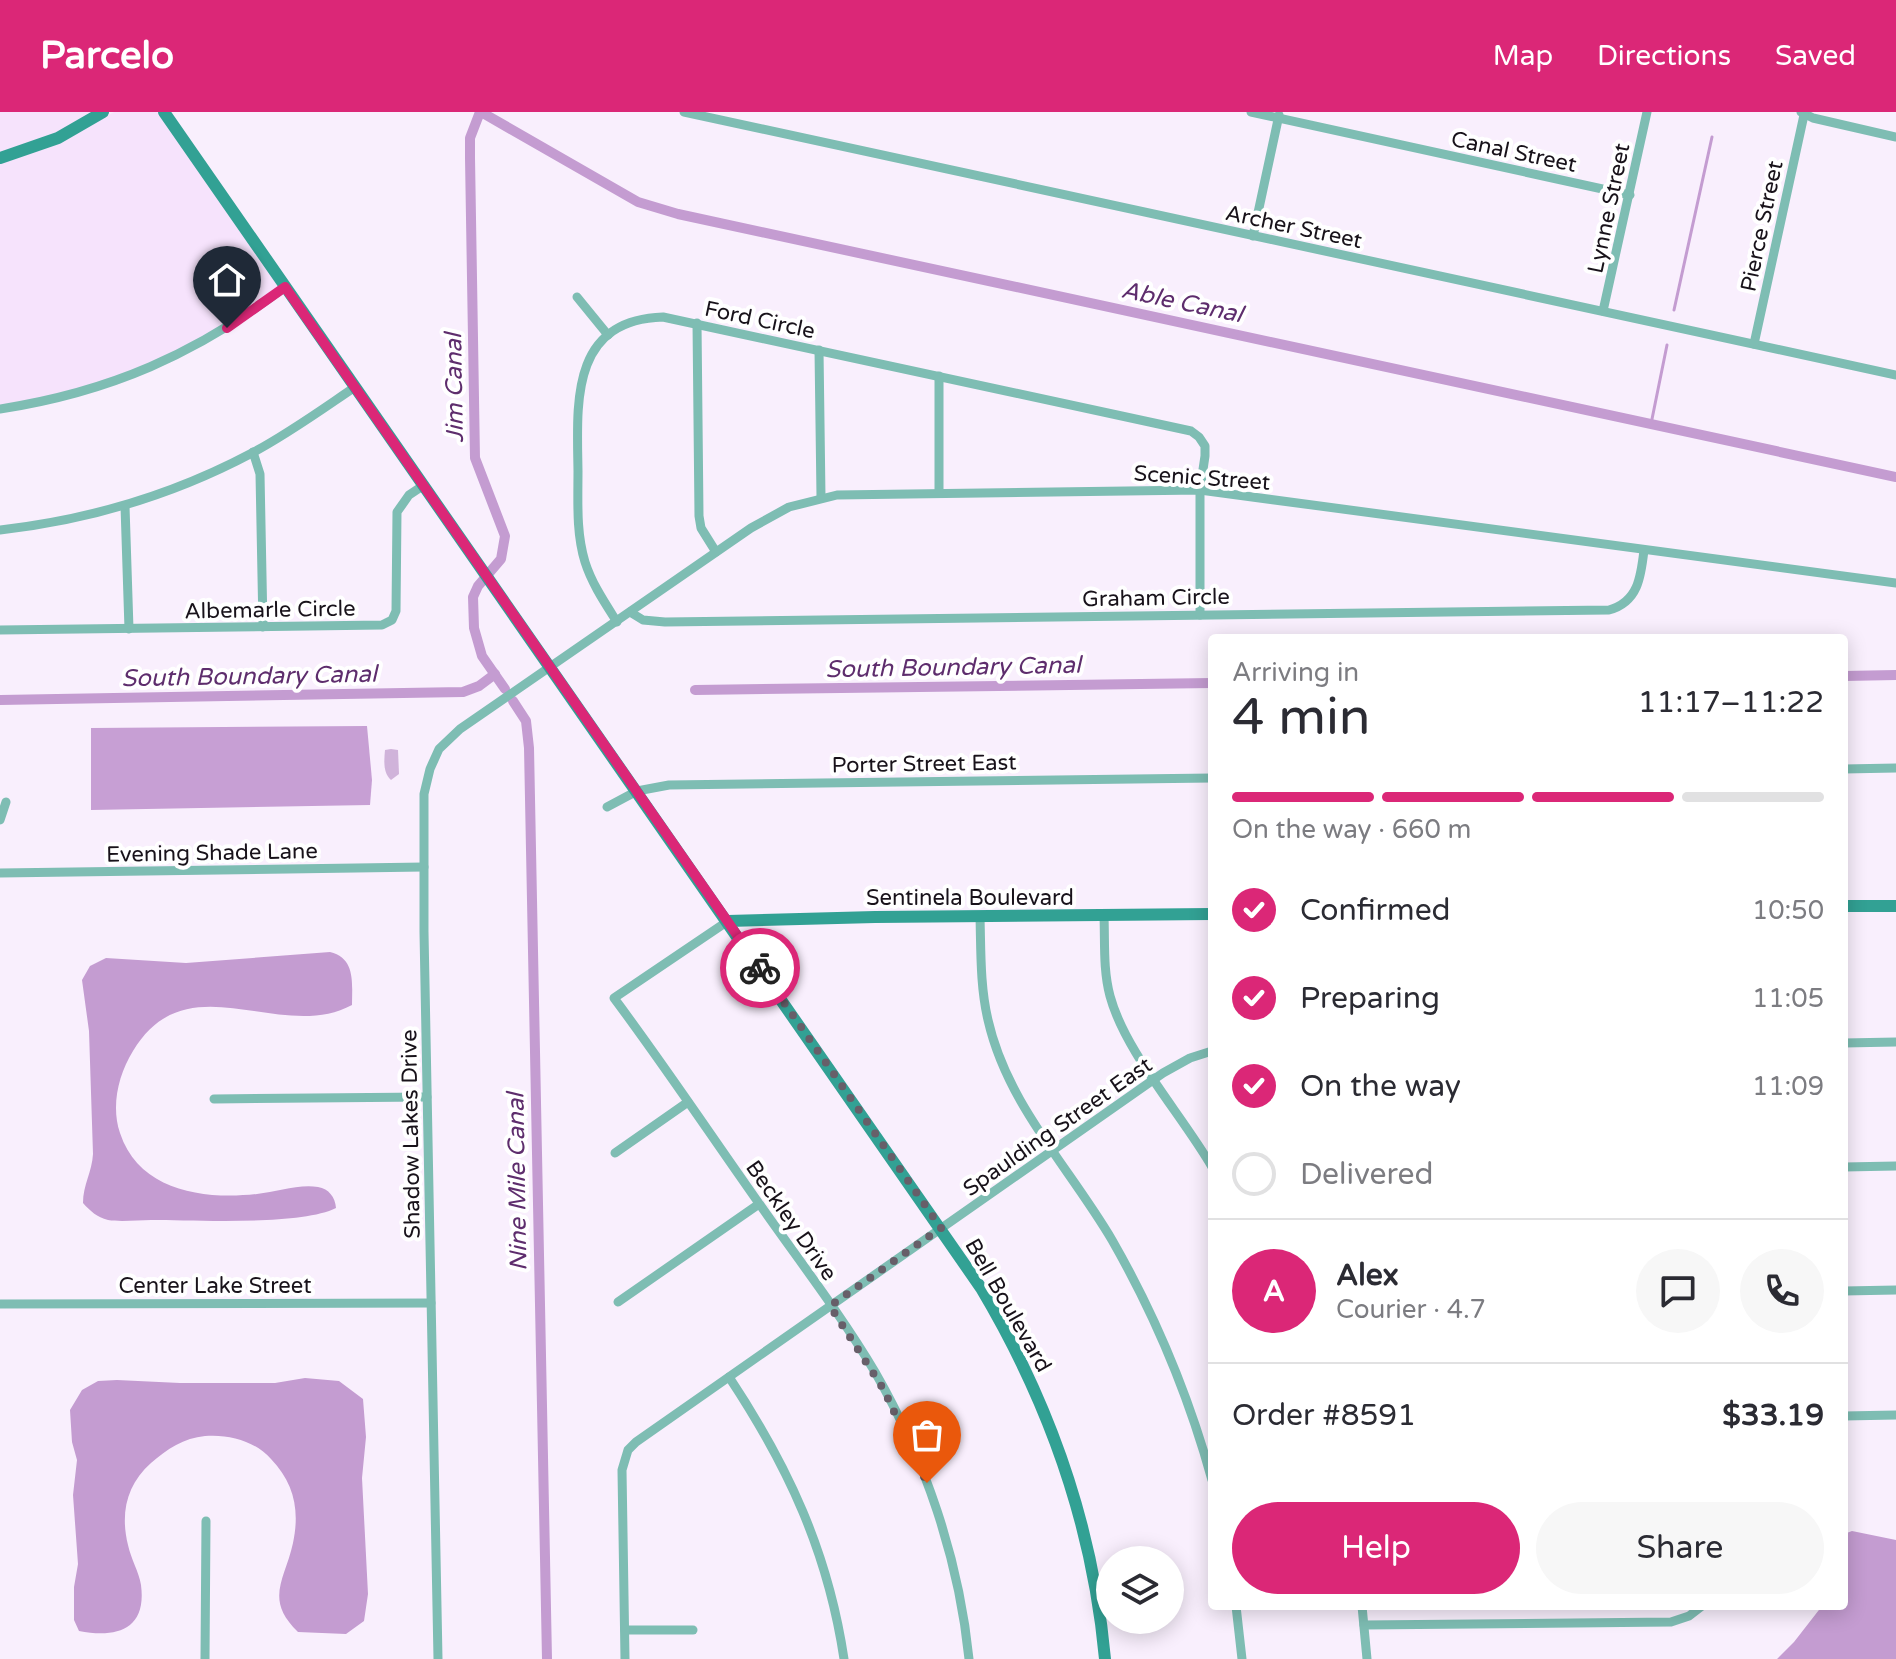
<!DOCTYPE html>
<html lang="en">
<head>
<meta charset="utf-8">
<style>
  body { margin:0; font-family:"Varela Round",sans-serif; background:#f7f7f7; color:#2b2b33; height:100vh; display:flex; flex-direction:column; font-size:30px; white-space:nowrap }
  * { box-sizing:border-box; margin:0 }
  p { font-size:26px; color:#7c7c81 }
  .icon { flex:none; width:44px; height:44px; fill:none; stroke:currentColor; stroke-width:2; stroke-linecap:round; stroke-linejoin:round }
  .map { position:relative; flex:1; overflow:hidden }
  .side { position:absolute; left:1208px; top:522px; width:640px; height:976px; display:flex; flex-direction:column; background:#fff; border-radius:8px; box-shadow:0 4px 20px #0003 }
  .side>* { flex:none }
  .fabs { position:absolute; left:1096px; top:1434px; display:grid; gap:16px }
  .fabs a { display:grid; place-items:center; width:88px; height:88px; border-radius:50%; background:#fff; box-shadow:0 4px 20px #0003; font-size:40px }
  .pin { position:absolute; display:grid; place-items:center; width:68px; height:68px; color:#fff; margin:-82px -34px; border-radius:50% 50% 50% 0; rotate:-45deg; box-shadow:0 0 8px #0007 }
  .pin .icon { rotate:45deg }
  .courier { position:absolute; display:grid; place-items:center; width:80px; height:80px; margin:-40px; border:6px solid #db2777; border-radius:50%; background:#fff; color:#222; box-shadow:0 2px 10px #0007 }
  .headline em { font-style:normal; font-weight:600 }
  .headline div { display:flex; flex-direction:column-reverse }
  .headline { display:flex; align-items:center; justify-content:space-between; height:136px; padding:0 24px }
  h1 { font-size:52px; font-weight:600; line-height:60px }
  .bar { display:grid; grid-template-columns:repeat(4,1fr); gap:12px 8px; align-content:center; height:96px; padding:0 24px }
  .bar i { height:10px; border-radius:6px; background:#e1e1e2 }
  .bar .on { background:#db2777 }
  .bar p { grid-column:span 4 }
  .line { display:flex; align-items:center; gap:20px; padding:0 24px; border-top:2px solid #e1e1e2 }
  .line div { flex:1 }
  .round { display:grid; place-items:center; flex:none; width:84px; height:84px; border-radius:42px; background:#f7f7f7 }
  ol { padding:0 24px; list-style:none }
  li { display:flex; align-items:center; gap:24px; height:88px }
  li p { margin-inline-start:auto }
  li .icon { padding:8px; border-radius:50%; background:#db2777; color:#fff; stroke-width:4 }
  li:last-child { color:#7c7c81 }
  li i { width:44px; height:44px; border:4px solid #e1e1e2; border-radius:50% }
  .cta { display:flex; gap:16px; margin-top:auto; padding:16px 24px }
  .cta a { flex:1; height:92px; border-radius:48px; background:#db2777; color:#fff; font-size:32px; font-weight:600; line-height:92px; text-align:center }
  .cta a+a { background:#f7f7f7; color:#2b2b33 }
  header { display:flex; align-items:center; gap:48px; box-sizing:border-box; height:112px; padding:0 40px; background:#db2777; color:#fff }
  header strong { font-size:38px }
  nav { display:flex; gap:44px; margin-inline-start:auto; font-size:28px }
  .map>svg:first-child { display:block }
  .built { fill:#f6e3fc }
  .green { fill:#d0b3da }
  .forest { fill:#c79fd4 }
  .water { fill:#c49cd1 }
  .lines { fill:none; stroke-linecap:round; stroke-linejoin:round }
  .stream { stroke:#c49cd1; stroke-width:3 }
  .canal { stroke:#c49cd1; stroke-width:10 }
  .street { stroke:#7ebdb3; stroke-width:9 }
  .secondary { stroke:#32a194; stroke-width:12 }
  .done { stroke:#675f69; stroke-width:8; stroke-dasharray:0 14.4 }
  .route { stroke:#db2777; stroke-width:10 }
  .labels { text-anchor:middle; stroke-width:8; stroke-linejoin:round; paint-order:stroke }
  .street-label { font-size:22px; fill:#18121a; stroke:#fff }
  .water-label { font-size:24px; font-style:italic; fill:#5e2d6d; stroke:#fff }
</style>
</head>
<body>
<header>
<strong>Parcelo</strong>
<nav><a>Map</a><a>Directions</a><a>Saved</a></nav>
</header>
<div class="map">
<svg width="1896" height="1547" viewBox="0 0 1896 1547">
  <rect width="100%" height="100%" fill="#f9effd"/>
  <g class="built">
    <path d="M 0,0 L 94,0 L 56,21 L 0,41 Z"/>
    <path d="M 114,0 L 158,0 L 283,181 L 177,247 L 125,270 L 72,286 L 0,299 L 0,52 L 60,31 Z"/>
  </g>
  <path class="green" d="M 391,637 L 398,638 L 399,662 L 391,668 C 383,661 384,649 385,638 Z"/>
  <path class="forest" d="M 367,614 L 372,668 L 370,693 L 91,698 L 91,616 Z"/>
  <g class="water">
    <path d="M 330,840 C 356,846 352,872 352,893 C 280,932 188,848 133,939 C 118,963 111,995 120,1021 C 139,1079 204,1088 257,1082 C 277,1080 298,1072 318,1075 C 329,1077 335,1085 336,1096 C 300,1114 194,1108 151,1108 C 138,1108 121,1110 108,1108 C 97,1105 90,1099 83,1091 C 83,1073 92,1060 93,1042 L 89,919 L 82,868 L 90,854 L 106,846 L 186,851 Z"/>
    <path d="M 305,1266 L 339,1269 L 363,1287 L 366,1325 L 362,1366 L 368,1482 L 364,1509 L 346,1522 L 298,1520 C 264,1487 285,1468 293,1431 C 300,1398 294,1371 271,1347 C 255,1329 229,1322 205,1324 C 184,1326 167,1337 151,1351 C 127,1372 120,1401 128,1433 C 131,1447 139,1460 141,1473 C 147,1519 115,1526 79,1519 L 74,1508 L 74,1475 L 78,1452 L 73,1383 L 77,1348 L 72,1330 L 70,1298 L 82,1278 L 98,1269 L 117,1268 L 180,1271 L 275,1271 Z"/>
    <path d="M 1852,1419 L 1896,1428 L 1896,1547 L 1777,1547 L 1794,1530 L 1822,1494 L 1844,1494 L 1844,1422 Z"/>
  </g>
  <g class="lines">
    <g class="stream">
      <path d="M 1674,198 L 1712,25"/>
      <path d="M 1651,312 L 1667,233"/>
    </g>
    <g class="canal">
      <path d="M 480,0 L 470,26 L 470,46 L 475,346 L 505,424 L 501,447 L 478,474 L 473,485 L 474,516 L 482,544 L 505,577"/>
      <path d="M 481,0 L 638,90 L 678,102 L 1896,365"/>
      <path d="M 1844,564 L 1896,563"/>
      <path d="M 695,578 L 1212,571"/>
      <path d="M 0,588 L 463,580 L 479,574 L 495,562"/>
      <path d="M 513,589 L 526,609 L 529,636 L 547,1547"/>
    </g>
    <g class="street">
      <path d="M 684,0 L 1896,263"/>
      <path d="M 1251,0 L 1630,83"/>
      <path d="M 1801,0 L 1813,6 L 1896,25"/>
      <path d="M 1253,124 L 1279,3"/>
      <path d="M 577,185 L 608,223"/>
      <path d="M 1603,199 L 1647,0"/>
      <path d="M 697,211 L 699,404 L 701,416 L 716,440"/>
      <path d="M 1754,232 L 1804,3"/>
      <path d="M 819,238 L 821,385"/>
      <path d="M 0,297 C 110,280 196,242 285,175"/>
      <path d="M 253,340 L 260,362 L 263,515"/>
      <path d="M 939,380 L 939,264"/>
      <path d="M 125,394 L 129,517"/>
      <path d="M 0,418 C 88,408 173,383 252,341 C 288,322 321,298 355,275"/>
      <path d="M 630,500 L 643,508 L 665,510 L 1609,498 C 1638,490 1641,465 1644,438"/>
      <path d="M 617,510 C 605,491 592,472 585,450 C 576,421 578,389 578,359 C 577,291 570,208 663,205 L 1191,319 L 1199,325 L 1205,334 L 1205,344 L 1200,378 L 1200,503"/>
      <path d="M 0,518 L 382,513 L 392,508 L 396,499 L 397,400 L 409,383 L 424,373"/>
      <path d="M 1844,657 L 1896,656"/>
      <path d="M 607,695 L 637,679 L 669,673 L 1212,666"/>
      <path d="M 0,708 L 6,690"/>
      <path d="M 0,761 L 424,755"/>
      <path d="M 1104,804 C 1105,831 1103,858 1110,884 C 1125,940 1182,1003 1212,1055"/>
      <path d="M 980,805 C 981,839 980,874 988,908 C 1007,992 1069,1055 1112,1128 C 1155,1203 1189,1285 1212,1368"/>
      <path d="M 728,809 L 614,886 C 664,953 710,1022 758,1090 C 797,1146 840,1201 875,1260 C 925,1347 959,1447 969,1547"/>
      <path d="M 1844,931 L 1896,930"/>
      <path d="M 214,987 L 427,985"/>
      <path d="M 615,1041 L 688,990"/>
      <path d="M 1844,1055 L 1896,1054"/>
      <path d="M 1844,1179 L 1896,1178"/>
      <path d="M 618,1190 L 759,1092"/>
      <path d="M 0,1192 L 431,1191"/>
      <path d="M 729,1265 C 788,1354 828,1440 844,1547"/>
      <path d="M 1844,1304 L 1896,1303"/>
      <path d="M 1236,1494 L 1242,1547"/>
      <path d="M 1362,1494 L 1367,1547"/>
      <path d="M 1364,1513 L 1671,1510 L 1689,1504 L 1702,1494"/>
      <path d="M 625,1518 L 693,1518"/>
      <path d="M 205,1547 L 206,1409"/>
      <path d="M 438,1547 L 424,820 L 424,682 L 430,657 L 439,637 L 460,617 L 751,416 L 789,395 L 837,383 L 1200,378 L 1896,471"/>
      <path d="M 625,1547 L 622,1358 L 628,1338 L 636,1330 L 1163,961 L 1190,946 L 1212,939"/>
    </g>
    <g class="secondary">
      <path d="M 164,0 L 981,1176 C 1049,1290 1093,1415 1105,1547"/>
      <path d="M 0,46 L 58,26 L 103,0"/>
      <path d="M 1844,794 L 1896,794"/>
      <path d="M 728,809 L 875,805 L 1212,802"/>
    </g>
  </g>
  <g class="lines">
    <path class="done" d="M 760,856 L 941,1116 L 830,1194 L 884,1278 L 927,1371"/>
    <path class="route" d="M 227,216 L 285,175 L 760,856"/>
  </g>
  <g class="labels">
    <g class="street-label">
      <text transform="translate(1514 39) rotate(12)" y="8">Canal Street</text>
      <text transform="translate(1608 96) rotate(-78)" y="8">Lynne Street</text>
      <text transform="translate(1294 114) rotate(12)" y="8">Archer Street</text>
      <text transform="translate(1761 114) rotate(-78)" y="8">Pierce Street</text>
      <text transform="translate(760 207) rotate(12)" y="8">Ford Circle</text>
      <text transform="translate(1202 365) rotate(4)" y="8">Scenic Street</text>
      <text transform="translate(1156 485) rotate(-1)" y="8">Graham Circle</text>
      <text transform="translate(270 497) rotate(-1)" y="8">Albemarle Circle</text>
      <text transform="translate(924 651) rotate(-1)" y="8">Porter Street East</text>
      <text transform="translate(212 740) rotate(-1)" y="8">Evening Shade Lane</text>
      <text x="970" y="793">Sentinela Boulevard</text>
      <text transform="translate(1057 1014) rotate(-35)" y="8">Spaulding Street East</text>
      <text transform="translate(410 1022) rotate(-91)" y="8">Shadow Lakes Drive</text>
      <text transform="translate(792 1108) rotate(55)" y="8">Beckley Drive</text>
      <text x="215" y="1181">Center Lake Street</text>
      <text transform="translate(1009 1193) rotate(60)" y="8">Bell Boulevard</text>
    </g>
    <g class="water-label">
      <text transform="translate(1182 190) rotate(12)" y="8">Able Canal</text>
      <text transform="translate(454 276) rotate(-91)" y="8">Jim Canal</text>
      <text transform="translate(953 555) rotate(-1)" y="8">South Boundary Canal</text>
      <text transform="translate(249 564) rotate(-1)" y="8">South Boundary Canal</text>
      <text transform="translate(517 1070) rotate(-91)" y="8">Nine Mile Canal</text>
    </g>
  </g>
</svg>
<div class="fabs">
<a><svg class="icon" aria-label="layers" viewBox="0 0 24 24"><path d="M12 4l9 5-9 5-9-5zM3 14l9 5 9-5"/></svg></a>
</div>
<div class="pin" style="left:927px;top:1371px;background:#ea580c"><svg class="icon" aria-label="bag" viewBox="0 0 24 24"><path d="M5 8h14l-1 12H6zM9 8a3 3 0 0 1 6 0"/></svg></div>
<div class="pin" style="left:227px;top:216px;background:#1f2937"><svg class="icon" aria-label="home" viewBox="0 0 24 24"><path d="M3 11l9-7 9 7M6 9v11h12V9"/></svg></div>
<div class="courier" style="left:760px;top:856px"><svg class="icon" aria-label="bike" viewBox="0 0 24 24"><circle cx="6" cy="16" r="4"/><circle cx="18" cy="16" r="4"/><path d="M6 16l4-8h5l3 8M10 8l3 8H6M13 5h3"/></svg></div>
<section class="side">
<div class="headline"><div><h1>4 min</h1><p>Arriving in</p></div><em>11:17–11:22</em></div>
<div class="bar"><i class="on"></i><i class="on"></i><i class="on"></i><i></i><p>On the way · 660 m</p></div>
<ol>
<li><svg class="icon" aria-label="check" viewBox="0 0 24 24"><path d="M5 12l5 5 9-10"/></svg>Confirmed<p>10:50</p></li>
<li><svg class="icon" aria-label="check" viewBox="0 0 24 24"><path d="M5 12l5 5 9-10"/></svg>Preparing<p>11:05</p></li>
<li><svg class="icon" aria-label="check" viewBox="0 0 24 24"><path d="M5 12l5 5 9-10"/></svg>On the way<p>11:09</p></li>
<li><i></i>Delivered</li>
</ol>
<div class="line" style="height:144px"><b class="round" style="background:#db2777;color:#fff">A</b><div><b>Alex</b><p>Courier · 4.7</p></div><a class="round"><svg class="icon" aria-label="chat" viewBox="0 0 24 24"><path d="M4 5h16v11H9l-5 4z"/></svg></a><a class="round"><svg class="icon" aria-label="phone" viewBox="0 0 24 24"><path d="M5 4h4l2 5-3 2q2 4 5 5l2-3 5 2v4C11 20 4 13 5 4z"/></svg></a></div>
<div class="line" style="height:104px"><div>Order #8591</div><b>$33.19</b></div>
<div class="cta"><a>Help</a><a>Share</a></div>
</section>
</div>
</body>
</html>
